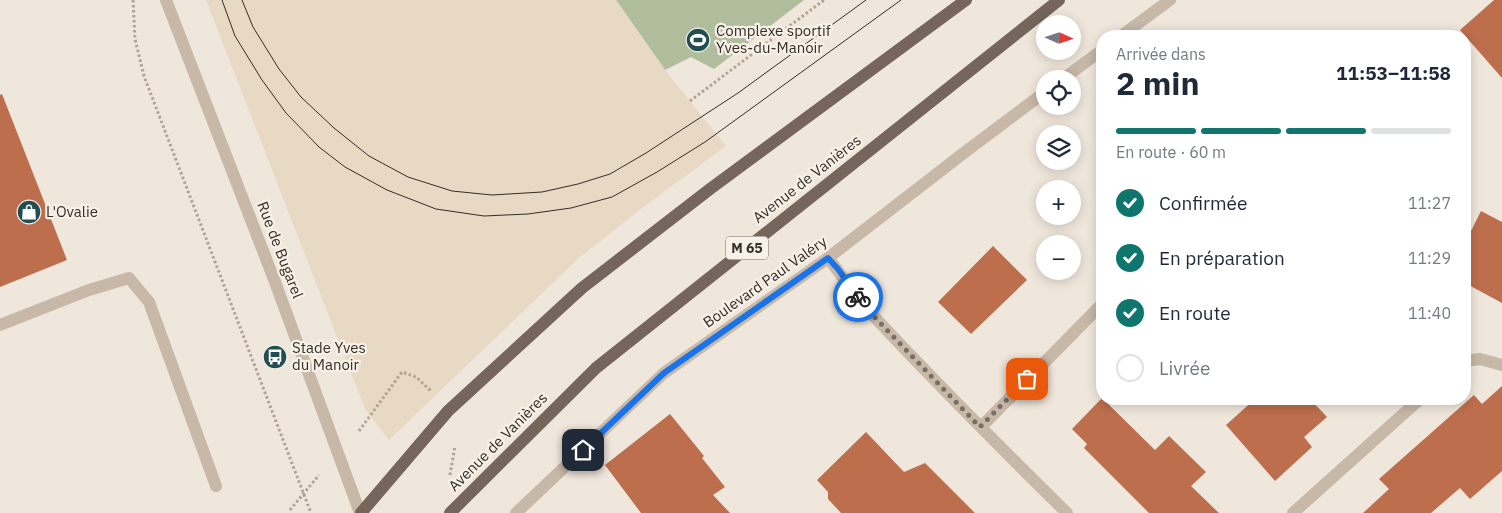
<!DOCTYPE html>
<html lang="fr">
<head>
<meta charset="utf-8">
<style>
  body { margin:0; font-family:"IBM Plex Sans",sans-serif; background:#f2f2f3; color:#1f2937; height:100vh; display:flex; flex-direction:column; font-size:19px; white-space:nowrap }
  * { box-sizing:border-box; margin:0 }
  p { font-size:16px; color:#747a83 }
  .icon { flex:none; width:28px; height:28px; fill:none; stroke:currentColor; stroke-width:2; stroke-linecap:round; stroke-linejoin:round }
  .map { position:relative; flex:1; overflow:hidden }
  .sheet { position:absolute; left:1096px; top:30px; width:375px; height:375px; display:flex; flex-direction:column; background:#fff; border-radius:20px; box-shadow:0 2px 12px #0003 }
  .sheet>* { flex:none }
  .needle { width:32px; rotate:93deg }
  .controls { position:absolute; left:1036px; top:15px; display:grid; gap:10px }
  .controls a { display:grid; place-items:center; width:45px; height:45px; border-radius:50%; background:#fff; box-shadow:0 2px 12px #0003; font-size:25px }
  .pin { position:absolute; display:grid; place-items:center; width:42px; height:42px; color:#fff; margin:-21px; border-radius:10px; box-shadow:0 2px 8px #0006 }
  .courier { position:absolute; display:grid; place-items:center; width:50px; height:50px; margin:-25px; border:4px solid #1a73e8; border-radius:50%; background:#fff; color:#222; box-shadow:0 1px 6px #0007 }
  .headline em { font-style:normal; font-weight:700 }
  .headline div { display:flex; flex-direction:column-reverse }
  .headline { display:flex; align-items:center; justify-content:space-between; height:85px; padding:0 20px }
  h1 { font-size:32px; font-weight:700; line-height:38px }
  .bar { display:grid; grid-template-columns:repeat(4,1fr); gap:8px 5px; align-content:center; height:60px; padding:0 20px }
  .bar i { height:6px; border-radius:4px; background:#e0e1e3 }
  .bar .on { background:#0f766e }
  .bar p { grid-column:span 4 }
  ol { padding:0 20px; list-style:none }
  li { display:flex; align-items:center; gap:15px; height:55px }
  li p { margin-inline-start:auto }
  li .icon { padding:5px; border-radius:50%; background:#0f766e; color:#fff; stroke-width:4 }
  li:last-child { color:#747a83 }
  li i { width:28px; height:28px; border:2px solid #e0e1e3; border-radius:50% }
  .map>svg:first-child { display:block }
  .green { fill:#b1be9d }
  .plaza { fill:#e7d9c4 }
  .building { fill:#bd6e4d }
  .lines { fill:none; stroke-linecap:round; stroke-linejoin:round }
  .path { stroke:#b3a293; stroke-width:3; stroke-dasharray:2.5 2.5; stroke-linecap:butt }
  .service { stroke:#c7b8a8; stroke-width:12 }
  .minor { stroke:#c7b8a8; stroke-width:12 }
  .primary { stroke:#75655a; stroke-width:12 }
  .tram { stroke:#342d28; stroke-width:1 }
  .done { stroke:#766e67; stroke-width:5; stroke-dasharray:0 9 }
  .route { stroke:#1a73e8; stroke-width:6 }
  .labels { text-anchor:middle; stroke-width:4.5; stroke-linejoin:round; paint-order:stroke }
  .shield { fill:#f8f1e8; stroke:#6f6862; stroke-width:1 }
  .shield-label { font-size:14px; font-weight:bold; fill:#342d28 }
  .poi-label { font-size:15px; fill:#342d28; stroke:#f8f1e8; text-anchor:start }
  .street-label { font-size:15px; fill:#342d28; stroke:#f8f1e8 }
</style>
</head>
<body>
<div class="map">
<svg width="1502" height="513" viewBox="0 0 1502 513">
  <rect width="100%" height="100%" fill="#f0e7dc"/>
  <path class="green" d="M 616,0 L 804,0 L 714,69 L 691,57 L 665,70 Z"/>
  <path class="plaza" d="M 206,0 L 616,0 L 665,70 L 726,146 L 645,206 L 580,257 L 389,440 L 365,409 Z"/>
  <g class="building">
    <path d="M 1494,0 L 1502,0 L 1502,78 L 1460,30 Z"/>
    <path d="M 2,94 L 67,260 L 0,287 L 0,95 Z"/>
    <path d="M 1481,211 L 1502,222 L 1502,303 L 1465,283 L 1465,243 Z"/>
    <path d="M 993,246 L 1027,280 L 971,334 L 938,302 Z"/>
    <path d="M 1502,386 L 1502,471 L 1470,499 L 1460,488 L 1431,513 L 1363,513 L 1389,489 L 1379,479 L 1474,395 L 1482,404 Z"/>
    <path d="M 1102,398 L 1155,450 L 1169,436 L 1206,472 L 1191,486 L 1219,513 L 1149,513 L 1084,448 L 1087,444 L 1072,429 Z"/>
    <path d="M 1255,399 L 1310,399 L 1327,417 L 1304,437 L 1312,447 L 1275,481 L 1226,425 Z"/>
    <path d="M 670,414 L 704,456 L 702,458 L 725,487 L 713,495 L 730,513 L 641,513 L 605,465 Z"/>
    <path d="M 866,432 L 904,472 L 925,463 L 975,513 L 841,513 L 828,499 L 828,492 L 817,480 Z"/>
  </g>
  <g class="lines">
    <g class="path">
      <path d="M 133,0 L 135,39 L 144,76 L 311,513"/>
      <path d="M 690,101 L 824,0"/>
      <path d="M 359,431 L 402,372 L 416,377 L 431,391"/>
      <path d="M 450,475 L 455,446"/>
      <path d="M 290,510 L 319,475"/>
    </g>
    <path class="service" d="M 0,325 L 89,290 L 129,278 L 149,302 L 216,486"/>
    <g class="minor">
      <path d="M 166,0 L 275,282 L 360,513"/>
      <path d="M 1121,36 L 1170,0"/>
      <path d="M 1063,79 L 1102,50"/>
      <path d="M 828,258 C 842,274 852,294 867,309 C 932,379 999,446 1067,513"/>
      <path d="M 1465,361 L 1480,359 L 1502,365"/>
      <path d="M 981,427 L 1102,304"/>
      <path d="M 516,513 L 664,373 L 828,258 L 965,152 L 1045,92"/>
      <path d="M 1293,513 L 1420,399"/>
    </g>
    <g class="primary">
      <path d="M 361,513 L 448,411 L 582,288 L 710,189 L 966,0"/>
      <path d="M 450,513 L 596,368 L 1059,0"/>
    </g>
    <g class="tram">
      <path d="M 222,0 L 235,36 L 262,80 L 286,113 L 319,147 L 345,167 L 387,190 L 436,209 L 484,216 L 528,214 L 571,208 L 612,197 L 657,172 L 705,142 L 901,0"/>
      <path d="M 242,0 L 253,27 L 279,69 L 301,97 L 334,128 L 369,156 L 408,177 L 452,191 L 492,195 L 542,192 L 578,184 L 610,174 L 646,153 L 738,93 L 866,0"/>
    </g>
  </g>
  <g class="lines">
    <path class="done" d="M 858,297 L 865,307 L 980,427 L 1027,379"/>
    <path class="route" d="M 583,450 L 664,373 L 828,258 L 838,269 L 858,297"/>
  </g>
  <defs>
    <g id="stadium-disc" transform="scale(1.25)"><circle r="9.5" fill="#214d53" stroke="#f8f1e8"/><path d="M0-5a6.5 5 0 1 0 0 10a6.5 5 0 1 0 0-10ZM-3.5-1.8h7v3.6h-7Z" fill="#fff"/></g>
    <g id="shop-disc" transform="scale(1.25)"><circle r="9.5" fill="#214d53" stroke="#f8f1e8"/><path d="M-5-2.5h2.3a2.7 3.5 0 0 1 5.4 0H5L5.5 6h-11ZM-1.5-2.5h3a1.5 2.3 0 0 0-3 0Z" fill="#fff"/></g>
    <g id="bus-disc" transform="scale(1.25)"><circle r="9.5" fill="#214d53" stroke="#f8f1e8"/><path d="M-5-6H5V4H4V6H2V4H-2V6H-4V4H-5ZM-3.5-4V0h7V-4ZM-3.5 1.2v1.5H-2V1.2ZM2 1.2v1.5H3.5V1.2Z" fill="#fff"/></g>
  </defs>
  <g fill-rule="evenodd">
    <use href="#stadium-disc" x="698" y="40"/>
    <use href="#shop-disc" x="29" y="212"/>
    <use href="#bus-disc" x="275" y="357"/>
  </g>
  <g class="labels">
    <rect class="shield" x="726" y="236.5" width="42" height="23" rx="4"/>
    <g class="shield-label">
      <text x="747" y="253">M 65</text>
    </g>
    <g class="poi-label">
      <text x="716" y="36">Complexe sportif<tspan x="716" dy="17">Yves-du-Manoir</tspan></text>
      <text x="46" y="217">L'Ovalie</text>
      <text x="292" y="353">Stade Yves<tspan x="292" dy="17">du Manoir</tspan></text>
    </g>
    <g class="street-label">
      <text transform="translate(807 179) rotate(-38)" y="5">Avenue de Vanières</text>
      <text transform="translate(280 250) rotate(69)" y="5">Rue de Bugarel</text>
      <text transform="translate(765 282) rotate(-35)" y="5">Boulevard Paul Valéry</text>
      <text transform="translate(498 442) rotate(-45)" y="5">Avenue de Vanières</text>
    </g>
  </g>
</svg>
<div class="controls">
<a><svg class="needle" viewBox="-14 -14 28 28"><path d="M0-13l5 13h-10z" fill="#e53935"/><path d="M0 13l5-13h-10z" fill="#747a83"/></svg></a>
<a><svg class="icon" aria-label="locate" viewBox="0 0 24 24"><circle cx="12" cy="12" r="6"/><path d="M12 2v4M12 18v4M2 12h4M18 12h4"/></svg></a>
<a><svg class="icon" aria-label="layers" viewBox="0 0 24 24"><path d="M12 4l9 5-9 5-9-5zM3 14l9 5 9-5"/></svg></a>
<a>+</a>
<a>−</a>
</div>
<div class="pin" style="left:1027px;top:379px;background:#ea580c"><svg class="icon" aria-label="bag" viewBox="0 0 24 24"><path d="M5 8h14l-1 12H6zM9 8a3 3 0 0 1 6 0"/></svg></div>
<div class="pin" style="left:583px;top:450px;background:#1f2937"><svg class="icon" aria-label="home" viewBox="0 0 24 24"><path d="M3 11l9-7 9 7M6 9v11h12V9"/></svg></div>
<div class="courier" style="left:858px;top:297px"><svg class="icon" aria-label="bike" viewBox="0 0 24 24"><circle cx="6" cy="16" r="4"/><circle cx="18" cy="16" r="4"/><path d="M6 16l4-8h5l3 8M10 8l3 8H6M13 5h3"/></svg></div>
<section class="sheet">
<div class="headline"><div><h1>2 min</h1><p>Arrivée dans</p></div><em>11:53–11:58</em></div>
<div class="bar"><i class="on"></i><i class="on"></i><i class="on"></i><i></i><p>En route · 60 m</p></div>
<ol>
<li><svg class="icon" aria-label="check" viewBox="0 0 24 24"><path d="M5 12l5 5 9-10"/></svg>Confirmée<p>11:27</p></li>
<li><svg class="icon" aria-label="check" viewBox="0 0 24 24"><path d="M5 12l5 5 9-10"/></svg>En préparation<p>11:29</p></li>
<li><svg class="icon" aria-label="check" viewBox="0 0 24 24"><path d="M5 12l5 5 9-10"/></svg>En route<p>11:40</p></li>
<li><i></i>Livrée</li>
</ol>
</section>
</div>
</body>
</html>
